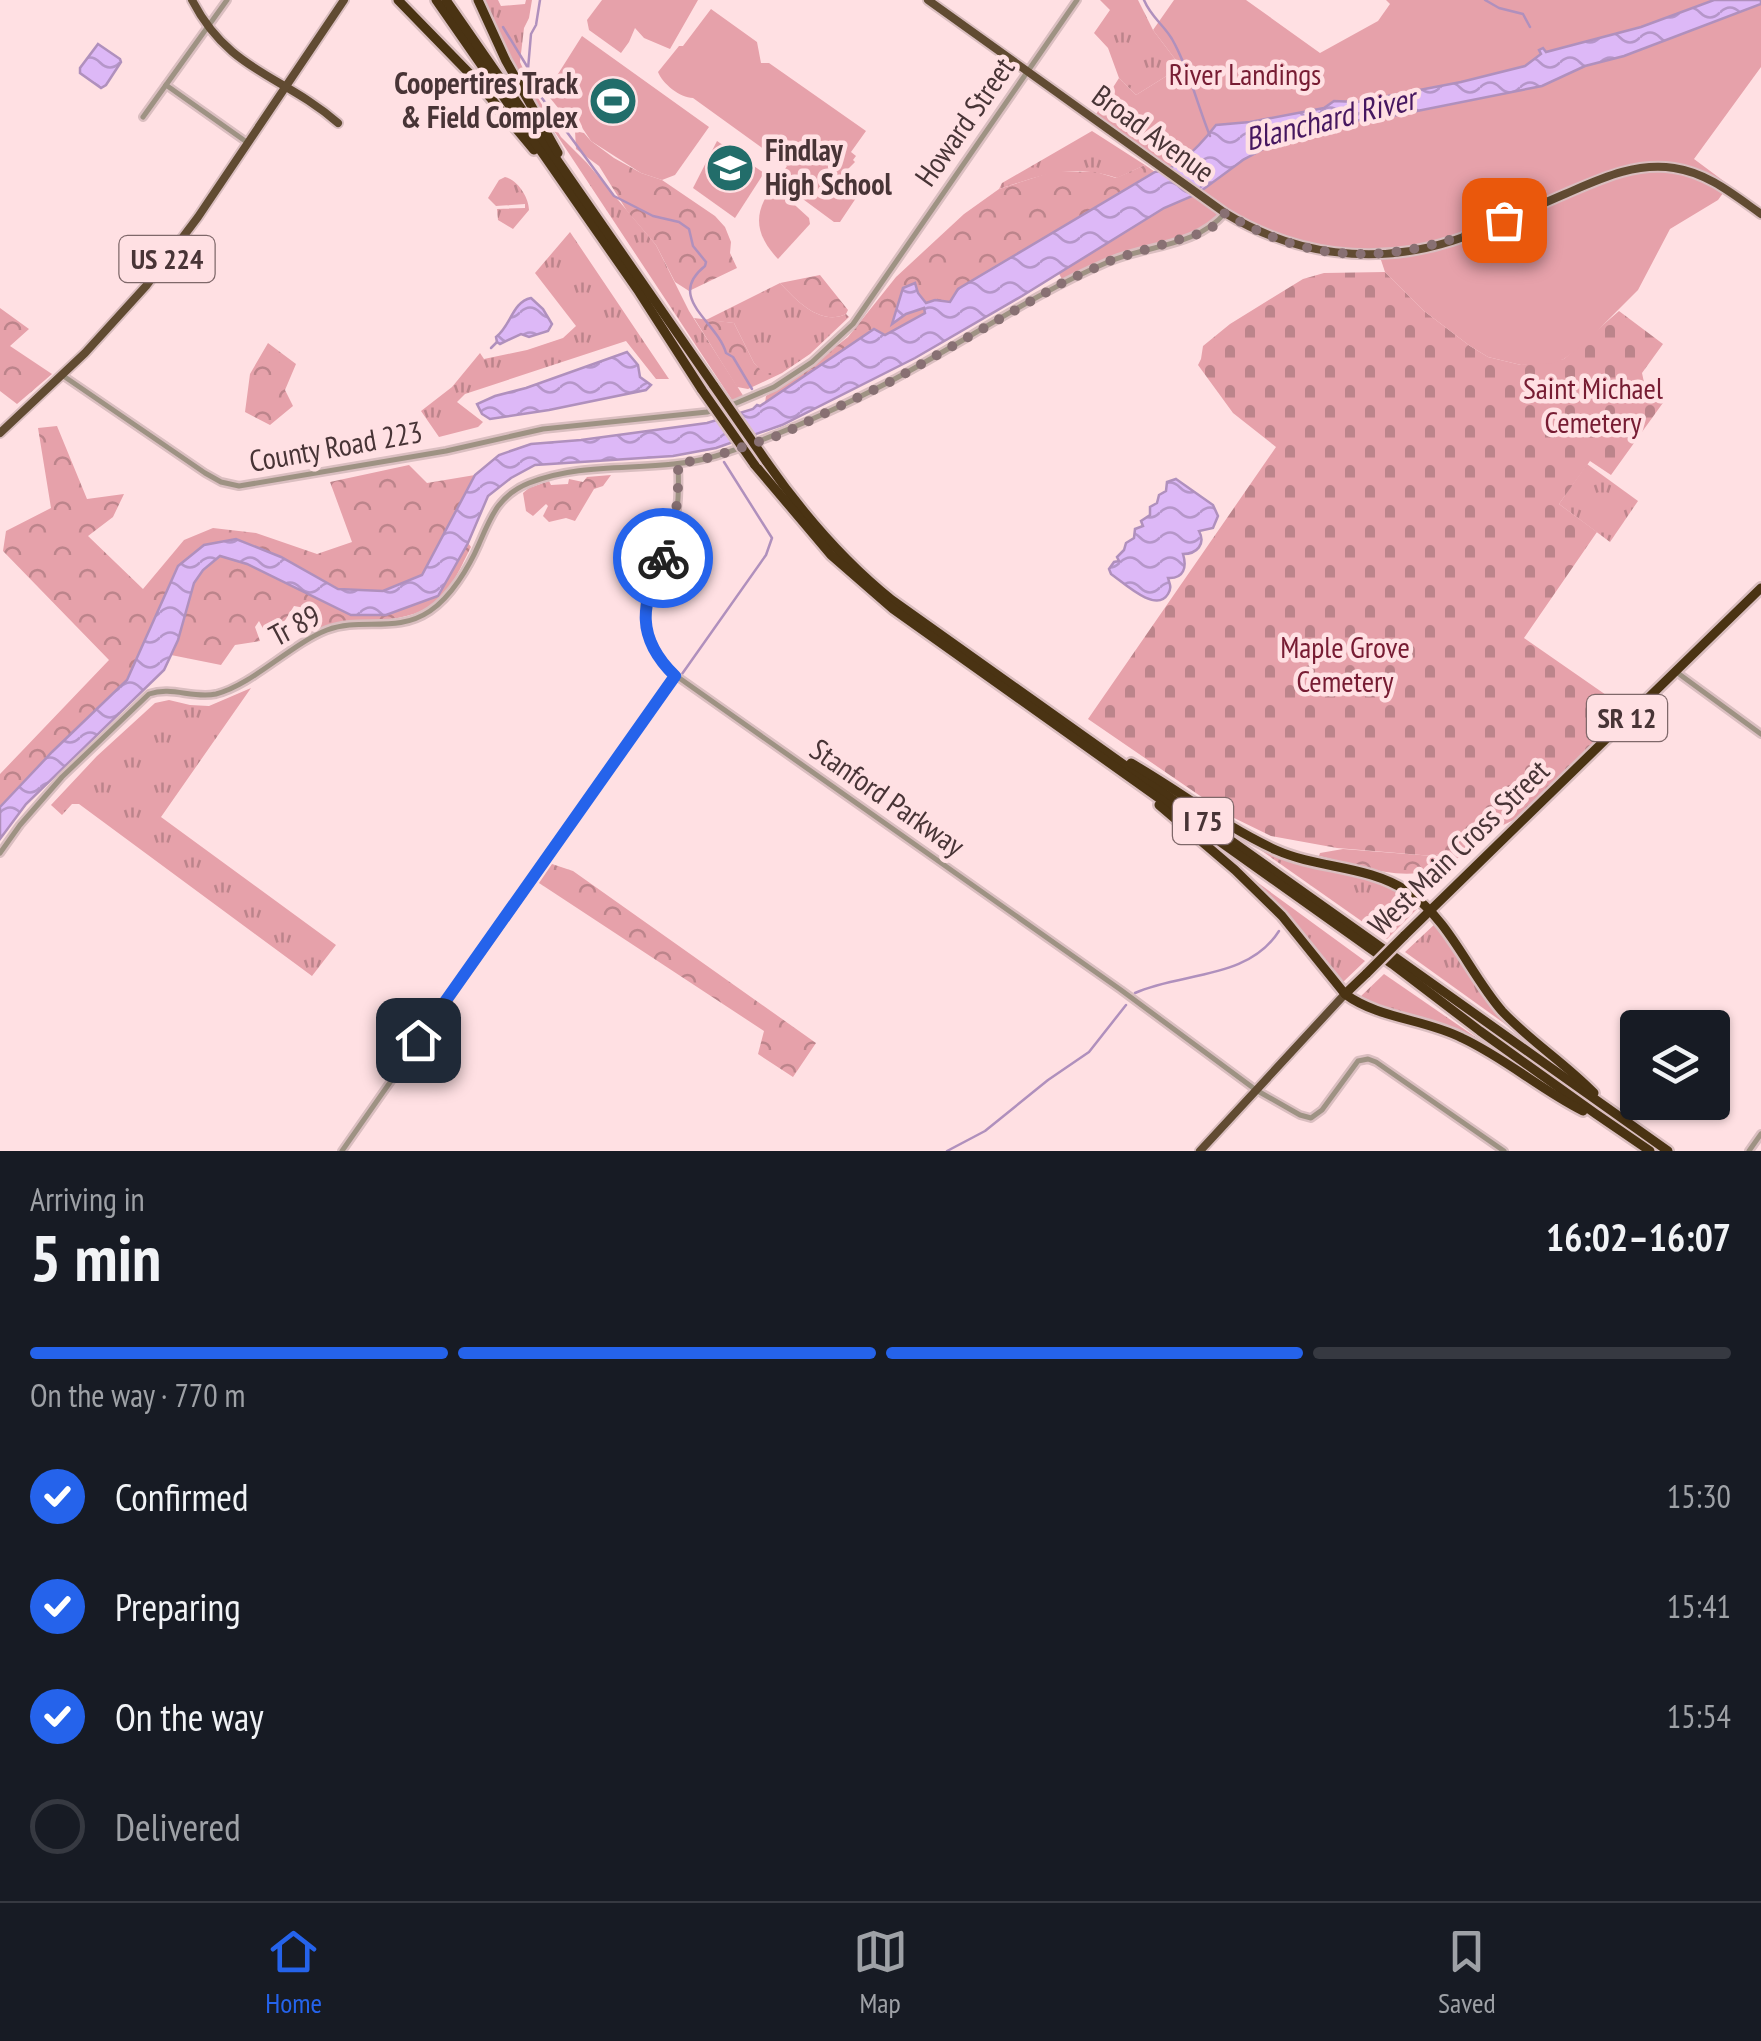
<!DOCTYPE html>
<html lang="en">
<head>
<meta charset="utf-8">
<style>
  body { margin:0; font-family:"PT Sans Narrow",sans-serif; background:#20242c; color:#f1f3f6; height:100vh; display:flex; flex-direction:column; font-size:38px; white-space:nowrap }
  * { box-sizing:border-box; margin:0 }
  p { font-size:32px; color:#9ea1a6 }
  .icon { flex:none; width:55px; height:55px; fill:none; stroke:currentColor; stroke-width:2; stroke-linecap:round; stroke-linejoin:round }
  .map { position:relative; height:1151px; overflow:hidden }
  .sheet { display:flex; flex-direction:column; background:#171b24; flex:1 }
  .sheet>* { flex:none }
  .tools { position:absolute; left:1620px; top:1010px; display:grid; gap:20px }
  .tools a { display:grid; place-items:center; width:110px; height:110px; border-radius:10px; background:#171b24; box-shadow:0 2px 8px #0004; font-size:50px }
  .pin { position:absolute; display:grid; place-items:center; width:85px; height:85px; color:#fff; margin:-42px; border-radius:20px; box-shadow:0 5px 15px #0006 }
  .courier { position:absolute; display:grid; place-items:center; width:100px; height:100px; margin:-50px; border:8px solid #2563eb; border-radius:50%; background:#fff; color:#222; box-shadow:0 2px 12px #0007 }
  .head em { font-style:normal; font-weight:800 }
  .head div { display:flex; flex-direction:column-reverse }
  .head { display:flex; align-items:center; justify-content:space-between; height:170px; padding:0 30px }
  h1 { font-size:65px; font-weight:800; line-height:75px }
  .bar { display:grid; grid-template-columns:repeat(4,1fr); gap:15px 10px; align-content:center; height:120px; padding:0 30px }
  .bar i { height:12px; border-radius:8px; background:#363941 }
  .bar .current { background:#2563eb }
  .bar p { grid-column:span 4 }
  ol { padding:0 30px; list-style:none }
  li { display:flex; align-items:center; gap:30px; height:110px }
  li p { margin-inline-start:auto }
  li .icon { padding:10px; border-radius:50%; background:#2563eb; color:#fff; stroke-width:4 }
  li:last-child { color:#9ea1a6 }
  li i { width:55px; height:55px; border:5px solid #363941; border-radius:50% }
  .tab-bar { display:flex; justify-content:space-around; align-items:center; height:140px; border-top:2px solid #363941; background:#171b24; font-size:28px; color:#9ea1a6 }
  .tab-bar a { display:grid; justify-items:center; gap:5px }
  .tab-bar .current { color:#2563eb }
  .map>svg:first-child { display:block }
  .grass { fill:url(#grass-tufts) }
  .forest { fill:url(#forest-crowns) }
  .cemetery { fill:url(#cemetery-stones) }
  .park { fill:#e6a1aa }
  .water { fill:url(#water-waves); stroke:#b090bd; stroke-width:2.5 }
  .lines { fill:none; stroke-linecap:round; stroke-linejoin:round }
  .stream { stroke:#b090bd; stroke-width:2.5 }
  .minor-casing { stroke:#dabec0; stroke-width:10 }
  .major-casing { stroke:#dabec0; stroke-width:12 }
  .highway-casing { stroke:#dabec0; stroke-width:14 }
  .minor { stroke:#9e9283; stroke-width:5 }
  .major { stroke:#614b32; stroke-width:8 }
  .highway { stroke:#4a3313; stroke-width:9 }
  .highway-bridge-casing { stroke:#dabec0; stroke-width:14; stroke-linecap:butt }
  .highway-bridge { stroke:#4a3313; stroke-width:9 }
  .done { stroke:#887073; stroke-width:10; stroke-dasharray:0 18 }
  .route { stroke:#2563eb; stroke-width:12 }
  .labels { text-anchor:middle; stroke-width:9; stroke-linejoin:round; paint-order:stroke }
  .shield { fill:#ffe0e3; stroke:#7f686a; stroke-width:2.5 }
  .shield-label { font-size:28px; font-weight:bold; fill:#483436 }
  .park-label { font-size:30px; fill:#771c33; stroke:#ffe0e3 }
  .poi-label { font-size:30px; font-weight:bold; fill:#483436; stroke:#ffe0e3; text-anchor:end }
  .street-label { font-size:30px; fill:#483436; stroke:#ffe0e3 }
  .water-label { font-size:32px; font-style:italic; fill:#461760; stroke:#ffe0e3 }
</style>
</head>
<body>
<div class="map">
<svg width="1761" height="1151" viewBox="0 0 1761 1151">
  <defs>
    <pattern id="grass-tufts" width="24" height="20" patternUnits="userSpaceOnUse" patternTransform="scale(2.5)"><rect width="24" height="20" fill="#e6a1aa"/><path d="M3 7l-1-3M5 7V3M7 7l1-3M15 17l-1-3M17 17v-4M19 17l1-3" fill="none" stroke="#bc848b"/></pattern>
    <pattern id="forest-crowns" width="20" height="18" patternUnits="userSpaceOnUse" patternTransform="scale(2.5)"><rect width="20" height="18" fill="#e6a1aa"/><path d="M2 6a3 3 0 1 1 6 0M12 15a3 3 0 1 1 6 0" fill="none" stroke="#bc848b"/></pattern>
    <pattern id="cemetery-stones" width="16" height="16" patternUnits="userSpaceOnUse" patternTransform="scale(2.5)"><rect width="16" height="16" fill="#e6a1aa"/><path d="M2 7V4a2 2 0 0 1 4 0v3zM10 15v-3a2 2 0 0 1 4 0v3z" fill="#bc848b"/></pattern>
    <pattern id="water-waves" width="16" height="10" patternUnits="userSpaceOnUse" patternTransform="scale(2.5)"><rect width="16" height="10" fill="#ddb8f7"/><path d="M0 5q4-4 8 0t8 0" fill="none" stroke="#b596c9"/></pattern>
  </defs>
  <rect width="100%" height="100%" fill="#ffe0e3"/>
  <g class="grass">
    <path d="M 485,0 L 498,0 L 501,6 L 525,4 L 526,0 L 532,0 L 529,18 L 524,28 L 520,62 L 531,86 L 561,137 L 587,163 L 656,245 L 689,311 L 744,397 L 732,400 L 527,90 L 497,34 L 495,22 Z"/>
    <path d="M 1100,0 L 1138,0 L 1153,30 L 1181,67 L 1136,95 L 1119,78 L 1108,48 L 1094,33 L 1110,10 Z"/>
    <path d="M 1092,131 L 1145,165 L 1117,178 C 1070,163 1043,175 999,189 L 1002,183 Z"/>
    <path d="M 505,177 C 518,180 529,198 529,210 L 513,229 L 498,220 L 497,209 L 525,208 L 525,204 L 496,206 L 488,198 L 499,180 Z"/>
    <path d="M 570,232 L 669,379 L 656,379 L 626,341 L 465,394 L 457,402 L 483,422 L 478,427 L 439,437 L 421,411 L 452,387 L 480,353 L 484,359 L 527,350 L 563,338 L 576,326 L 535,273 Z"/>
    <path d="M 780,283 C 797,301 820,326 846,314 L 849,317 L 810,354 L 782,373 L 764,374 L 754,363 L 734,323 L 706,320 Z"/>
    <path d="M 1587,464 L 1638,501 L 1610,542 L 1559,504 Z"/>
    <path d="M 251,688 L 161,817 L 336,945 L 312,976 L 79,804 L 72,804 L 62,815 L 51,805 L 97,756 L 155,703 L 169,700 L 190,705 L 209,706 Z"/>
    <path d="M 1242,837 L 1381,880 L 1410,897 L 1418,905 L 1417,909 L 1387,939 Z"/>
    <path d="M 1239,869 L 1365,961 L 1342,983 L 1309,941 Z"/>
    <path d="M 1436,923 L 1490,1001 L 1526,1039 L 1405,952 Z"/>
    <path d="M 1384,974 L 1493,1049 L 1361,1000 L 1360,997 Z"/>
  </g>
  <g class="forest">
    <path d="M 575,131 L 584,133 L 591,141 L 614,158 L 641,173 L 662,180 L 715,216 L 725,227 L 731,242 L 730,253 L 737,268 L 689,291 L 675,282 L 656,245 L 627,211 L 599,166 L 576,149 Z"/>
    <path d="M 1145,165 L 1155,172 L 958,289 L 950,303 L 935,300 L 927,303 L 918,293 L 903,288 L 892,323 L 906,314 L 924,308 L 925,313 L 885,335 L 874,329 L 765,403 L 766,396 L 806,370 L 848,337 L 896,277 L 964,214 L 999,189 L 1055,171 L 1096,172 L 1116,178 Z"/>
    <path d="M 820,275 L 848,310 L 846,314 C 820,326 797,301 780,283 Z"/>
    <path d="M 0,308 L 29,329 L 10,346 L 52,374 L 17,404 L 0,391 Z"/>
    <path d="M 694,318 L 734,323 L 754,363 L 764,373 L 782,373 L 748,389 L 737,387 Z"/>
    <path d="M 268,343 L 296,364 L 285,390 L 293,406 L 270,425 L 245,412 L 250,374 Z"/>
    <path d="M 57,426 L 87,499 L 124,494 L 113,517 L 88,536 L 143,589 L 184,540 L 213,528 L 256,533 L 317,554 L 352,542 L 330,482 L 409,465 L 427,483 L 475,475 L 422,575 L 383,591 L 338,589 L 281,557 L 236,539 L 178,566 L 127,680 L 52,752 L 0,807 L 0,774 L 109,660 L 3,551 L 6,531 L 51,508 L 38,428 Z"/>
    <path d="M 611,475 L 603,486 L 594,489 L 575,521 L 566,518 L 549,522 L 543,516 L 548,506 L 546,504 L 533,516 L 526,511 L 523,493 L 529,488 L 549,481 L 551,485 L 568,484 L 569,479 L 583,482 L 587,477 Z"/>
    <path d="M 468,543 L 471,547 C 462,564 453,588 437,601 C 401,631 348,613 309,634 L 304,620 L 316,610 L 294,606 L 284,622 L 266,634 L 259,621 L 255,627 L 260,641 L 235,645 L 221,665 L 171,655 C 182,632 184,608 193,585 C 198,573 210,564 220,555 L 247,564 L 351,615 L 438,596 Z"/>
    <path d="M 1492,829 L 1491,835 C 1472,849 1453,864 1429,871 C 1395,880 1353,864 1319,856 L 1320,853 L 1343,849 L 1433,856 L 1456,848 Z"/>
    <path d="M 552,864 L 573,871 L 816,1043 L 793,1077 L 758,1054 L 764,1031 L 539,883 Z"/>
  </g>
  <path class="cemetery" d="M 1385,272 L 1424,311 L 1470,346 L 1488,357 L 1521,365 L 1564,359 L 1619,311 L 1663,344 L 1642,373 L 1645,387 L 1665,400 L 1611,475 L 1590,461 L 1559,504 L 1597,532 L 1524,638 L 1632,713 L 1532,811 L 1456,848 L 1433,856 L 1337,848 L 1271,836 L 1228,815 L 1088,719 L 1276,447 L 1233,413 L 1198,365 L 1201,359 L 1203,346 L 1230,324 L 1303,279 L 1324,273 Z"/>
  <g class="park">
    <path d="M 602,0 L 698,0 L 670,49 L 644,38 L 635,28 L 629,42 L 621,53 L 589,30 L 587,20 Z"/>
    <path d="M 1174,0 L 1246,0 L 1320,53 L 1378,21 L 1390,4 L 1386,0 L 1761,0 L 1761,67 L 1694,159 L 1729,185 L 1718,200 L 1670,229 L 1638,290 L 1584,344 L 1564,359 L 1552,363 L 1521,365 L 1488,357 L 1470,346 L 1424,311 L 1385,272 L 1379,254 L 1323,251 L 1280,240 L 1225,213 L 1198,234 L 1114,259 L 1064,283 L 1050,257 L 1175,179 L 1093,119 L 1119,78 L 1136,95 L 1181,67 L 1153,30 Z"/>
    <path d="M 711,9 L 757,42 L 761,63 L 769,63 L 866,131 L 851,152 L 856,156 L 853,160 L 855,162 L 845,172 L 866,183 L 840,222 L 834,222 L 796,194 L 807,180 L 800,175 L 796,181 L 783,172 L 787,166 L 693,98 C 680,98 662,83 658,72 L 679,46 L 683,46 Z"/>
    <path d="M 582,36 L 709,127 L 675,175 L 662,180 L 641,173 L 591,141 L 581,126 L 559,109 L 546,93 Z"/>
    <path d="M 717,141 L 764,173 L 735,218 L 693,188 Z"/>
    <path d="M 774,186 L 809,218 L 810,224 L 778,259 C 755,235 752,212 774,186 Z"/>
  </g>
  <g class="water">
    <path d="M 1714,0 L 1761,0 L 1761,4 L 1624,56 L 1585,66 L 1542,86 L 1387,117 L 1344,122 L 1272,144 L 1243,160 L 1197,194 L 1164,208 L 1022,296 L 915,358 L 782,425 L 716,448 L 673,456 L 535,465 L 511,478 L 488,496 L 468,543 L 438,596 L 386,615 L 351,615 L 247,564 L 220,556 L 203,570 L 194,583 L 178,640 L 164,670 L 26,804 L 0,839 L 0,807 L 52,752 L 127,680 L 178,566 L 204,545 L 236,539 L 281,557 L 338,589 L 383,591 L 422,575 L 475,475 L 499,455 L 531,444 L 581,440 L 707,423 L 753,409 L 757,405 L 760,406 L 874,329 L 885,335 L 925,313 L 924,308 L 906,314 L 892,324 L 903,288 L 915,283 L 918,293 L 926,303 L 935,300 L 950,302 L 958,289 L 1155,172 C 1178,171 1202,143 1216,125 L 1250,122 L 1324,108 L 1334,101 L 1357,102 L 1461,82 L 1525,66 L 1541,54 L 1539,50 L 1543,48 L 1546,52 L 1641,27 Z"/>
    <path d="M 98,44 L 120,59 L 121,62 L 106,85 L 101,88 L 80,73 L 80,68 Z"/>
    <path d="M 531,298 L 543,309 L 552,324 L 548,331 L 529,337 L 521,334 L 500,344 L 497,342 L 496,337 C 511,326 512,302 531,298 Z"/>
    <path d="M 627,352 L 638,365 L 640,377 L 651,385 L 646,390 L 549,410 L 490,419 L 482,414 L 477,404 L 495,396 L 526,388 Z"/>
    <path d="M 1176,479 L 1213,505 L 1218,516 L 1213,528 L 1199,531 C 1206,544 1197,554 1183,554 C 1187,567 1184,579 1168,578 C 1170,585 1172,587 1168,594 C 1156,614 1123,582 1111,574 L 1109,569 L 1114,562 L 1119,561 L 1117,557 L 1124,550 L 1126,543 L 1134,538 L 1135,529 L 1143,526 L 1141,521 L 1150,515 L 1150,507 L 1157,503 L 1159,495 L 1166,491 L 1167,482 Z"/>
  </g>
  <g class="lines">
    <g class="stream">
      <path d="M 540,0 L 536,25 L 531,34 L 528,69 L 536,90 L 614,196 L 653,216 L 679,222 L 689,229 L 693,246 L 706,262 L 705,266 C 665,298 717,321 726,353 L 733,357 L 752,389"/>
      <path d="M 1144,0 C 1151,17 1163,24 1172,39 C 1189,69 1197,104 1210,136"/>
      <path d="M 1485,0 L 1499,8 L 1523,14 L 1530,27"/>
      <path d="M 503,27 L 528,68"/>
      <path d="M 491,348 L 497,342"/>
      <path d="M 682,674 L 766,555 L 772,538 L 724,462"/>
      <path d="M 1135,993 C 1181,972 1248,980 1279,931"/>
      <path d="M 947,1151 L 985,1131 L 1048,1080 L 1089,1052 L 1126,1005"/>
    </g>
    <g class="minor-casing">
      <g id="minor">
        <path d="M 166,85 L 248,143"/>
        <path d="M 143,117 L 227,0"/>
        <path d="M 62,375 L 205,473 L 221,482 L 239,486 L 446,451 L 543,429 L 707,412 L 734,404 L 774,387 L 812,362 L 853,324 L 1077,0"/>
        <path d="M 678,464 C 679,487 679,510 672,533 C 667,551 657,566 650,583 C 637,617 650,652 675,675 L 1121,990 L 1256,1090 L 1300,1115 L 1311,1118 L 1322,1110 L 1358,1061 L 1368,1059 L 1376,1062 L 1504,1151"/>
        <path d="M 1675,671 L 1761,734"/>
        <path d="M 0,853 L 20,825 L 62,777 L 149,694 C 172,686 193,699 216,694 C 252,685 291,644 327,630 C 362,617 396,634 430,611 C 451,597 469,567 479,544 C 491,516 499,495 529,483 C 588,459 656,474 716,456 C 776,437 833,411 889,382 C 963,343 1031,295 1108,262 C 1147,245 1196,247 1225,213"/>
        <path d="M 342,1151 L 675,675"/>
        <path d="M 1749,1151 L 1761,1134"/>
      </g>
    </g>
    <g class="major-casing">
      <g id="major">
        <path d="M 192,0 C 229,72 283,75 338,123"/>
        <path d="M 928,0 L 1225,213 C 1294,255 1374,266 1452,241 C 1490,229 1527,210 1565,194 C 1600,179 1635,162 1674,168 C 1708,173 1734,195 1761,214"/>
        <path d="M 0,433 L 85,353 L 146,286 L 198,217 L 344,0"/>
        <path d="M 1200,1151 L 1345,994"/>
      </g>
    </g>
    <g class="highway-casing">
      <g id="highway">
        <path d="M 398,0 L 472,76 L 534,150"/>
        <path d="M 436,0 L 639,292 L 702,390"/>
        <path d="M 446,0 L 714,386"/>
        <path d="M 478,0 L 506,61 L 558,153"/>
        <path d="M 766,461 C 803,514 842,560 892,600 L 1668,1151"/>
        <path d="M 754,464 L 831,555 L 893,609 L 1392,964 L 1480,1031 L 1596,1114 L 1650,1151"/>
        <path d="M 1131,763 C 1180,791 1225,827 1276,850 C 1319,869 1367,865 1407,891 C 1450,920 1469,973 1502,1011 C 1530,1041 1565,1063 1594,1093"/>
        <path d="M 1159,805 L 1235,870 L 1282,916 L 1345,994 C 1379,1019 1425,1019 1462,1038 C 1505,1058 1541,1090 1583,1111"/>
        <path d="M 1404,936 L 1761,588"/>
        <path d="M 1345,994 L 1367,973"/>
      </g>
    </g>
    <use href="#minor" class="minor"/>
    <use href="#major" class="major"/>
    <use href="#highway" class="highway"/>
    <g class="highway-bridge-casing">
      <g id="highway-bridge">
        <path d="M 714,386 L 766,461"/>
        <path d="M 702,390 L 754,464"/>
        <path d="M 1367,973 L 1404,936"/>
      </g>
    </g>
    <use href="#highway-bridge" class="highway-bridge"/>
  </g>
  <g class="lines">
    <path class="done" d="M 663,558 C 676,527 679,497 678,464 L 712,457 L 780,435 L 892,381 L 1064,282 L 1114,259 L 1198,234 L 1214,226 L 1225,213 C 1320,271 1405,262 1504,220"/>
    <path class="route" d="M 418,1040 L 675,676 C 635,637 641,604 663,558"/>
  </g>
  <defs>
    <g id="stadium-disc" transform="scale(2.5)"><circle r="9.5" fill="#226d6a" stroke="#ffe0e3"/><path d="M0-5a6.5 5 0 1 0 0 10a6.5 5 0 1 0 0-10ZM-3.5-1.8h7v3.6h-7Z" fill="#fff"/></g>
    <g id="school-disc" transform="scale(2.5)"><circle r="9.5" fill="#226d6a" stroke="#ffe0e3"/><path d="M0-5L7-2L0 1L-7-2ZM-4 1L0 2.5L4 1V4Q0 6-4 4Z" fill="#fff"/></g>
  </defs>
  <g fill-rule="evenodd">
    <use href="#stadium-disc" x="613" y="101"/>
    <use href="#school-disc" x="730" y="168"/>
  </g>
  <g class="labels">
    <g class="shield">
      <rect x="119.5" y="236" width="95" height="46" rx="8"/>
      <rect x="1587" y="695" width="80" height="46" rx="8"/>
      <rect x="1173" y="798" width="60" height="46" rx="8"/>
    </g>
    <g class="shield-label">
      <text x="167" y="269">US 224</text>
      <text x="1627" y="728">SR 12</text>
      <text x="1203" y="831">I 75</text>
    </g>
    <g class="park-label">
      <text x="1245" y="85">River Landings</text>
      <text x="1593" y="399">Saint Michael<tspan x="1593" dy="34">Cemetery</tspan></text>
      <text x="1345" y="658">Maple Grove<tspan x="1345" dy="34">Cemetery</tspan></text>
    </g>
    <g class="poi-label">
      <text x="578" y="94">Coopertires Track<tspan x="578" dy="34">&amp; Field Complex</tspan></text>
      <text x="765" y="161" text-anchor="start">Findlay<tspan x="765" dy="34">High School</tspan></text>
    </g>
    <g class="street-label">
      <text transform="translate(965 122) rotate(-55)" y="10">Howard Street</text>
      <text transform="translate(1153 134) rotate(36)" y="10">Broad Avenue</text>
      <text transform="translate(336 447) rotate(-10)" y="10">County Road 223</text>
      <text transform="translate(295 626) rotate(-28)" y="10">Tr 89</text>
      <text transform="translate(887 798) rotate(35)" y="10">Stanford Parkway</text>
      <text transform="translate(1459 848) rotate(-44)" y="10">West Main Cross Street</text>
    </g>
    <g class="water-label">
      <text transform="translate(1330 119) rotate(-14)" y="11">Blanchard River</text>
    </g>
  </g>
</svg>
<div class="tools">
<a><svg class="icon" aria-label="layers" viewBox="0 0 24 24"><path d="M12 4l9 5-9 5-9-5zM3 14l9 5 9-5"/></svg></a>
</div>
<div class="pin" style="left:1504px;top:220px;background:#ea580c"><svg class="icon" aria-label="bag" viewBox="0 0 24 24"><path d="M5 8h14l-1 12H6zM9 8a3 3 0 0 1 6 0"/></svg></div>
<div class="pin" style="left:418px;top:1040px;background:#1f2937"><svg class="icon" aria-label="home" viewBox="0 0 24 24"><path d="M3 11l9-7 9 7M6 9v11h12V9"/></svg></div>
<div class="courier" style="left:663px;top:558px"><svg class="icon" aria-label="bike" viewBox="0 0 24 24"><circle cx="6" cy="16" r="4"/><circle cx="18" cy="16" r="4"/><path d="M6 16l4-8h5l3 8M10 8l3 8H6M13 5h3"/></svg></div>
</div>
<section class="sheet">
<div class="head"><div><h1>5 min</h1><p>Arriving in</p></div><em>16:02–16:07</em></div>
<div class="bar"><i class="current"></i><i class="current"></i><i class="current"></i><i></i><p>On the way · 770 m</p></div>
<ol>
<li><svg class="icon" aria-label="check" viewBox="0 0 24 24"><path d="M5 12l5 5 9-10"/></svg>Confirmed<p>15:30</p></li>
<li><svg class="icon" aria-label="check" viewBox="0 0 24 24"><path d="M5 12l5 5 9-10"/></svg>Preparing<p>15:41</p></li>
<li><svg class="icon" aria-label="check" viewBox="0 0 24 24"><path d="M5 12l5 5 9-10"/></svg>On the way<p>15:54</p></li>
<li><i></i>Delivered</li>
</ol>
</section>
<nav class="tab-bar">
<a class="current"><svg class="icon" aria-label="home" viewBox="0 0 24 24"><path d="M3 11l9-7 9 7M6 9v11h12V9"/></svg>Home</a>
<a><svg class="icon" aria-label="map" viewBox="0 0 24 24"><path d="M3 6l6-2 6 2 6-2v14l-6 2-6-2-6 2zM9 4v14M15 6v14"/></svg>Map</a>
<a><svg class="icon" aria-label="saved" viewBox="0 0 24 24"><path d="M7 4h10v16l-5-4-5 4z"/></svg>Saved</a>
</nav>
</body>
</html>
